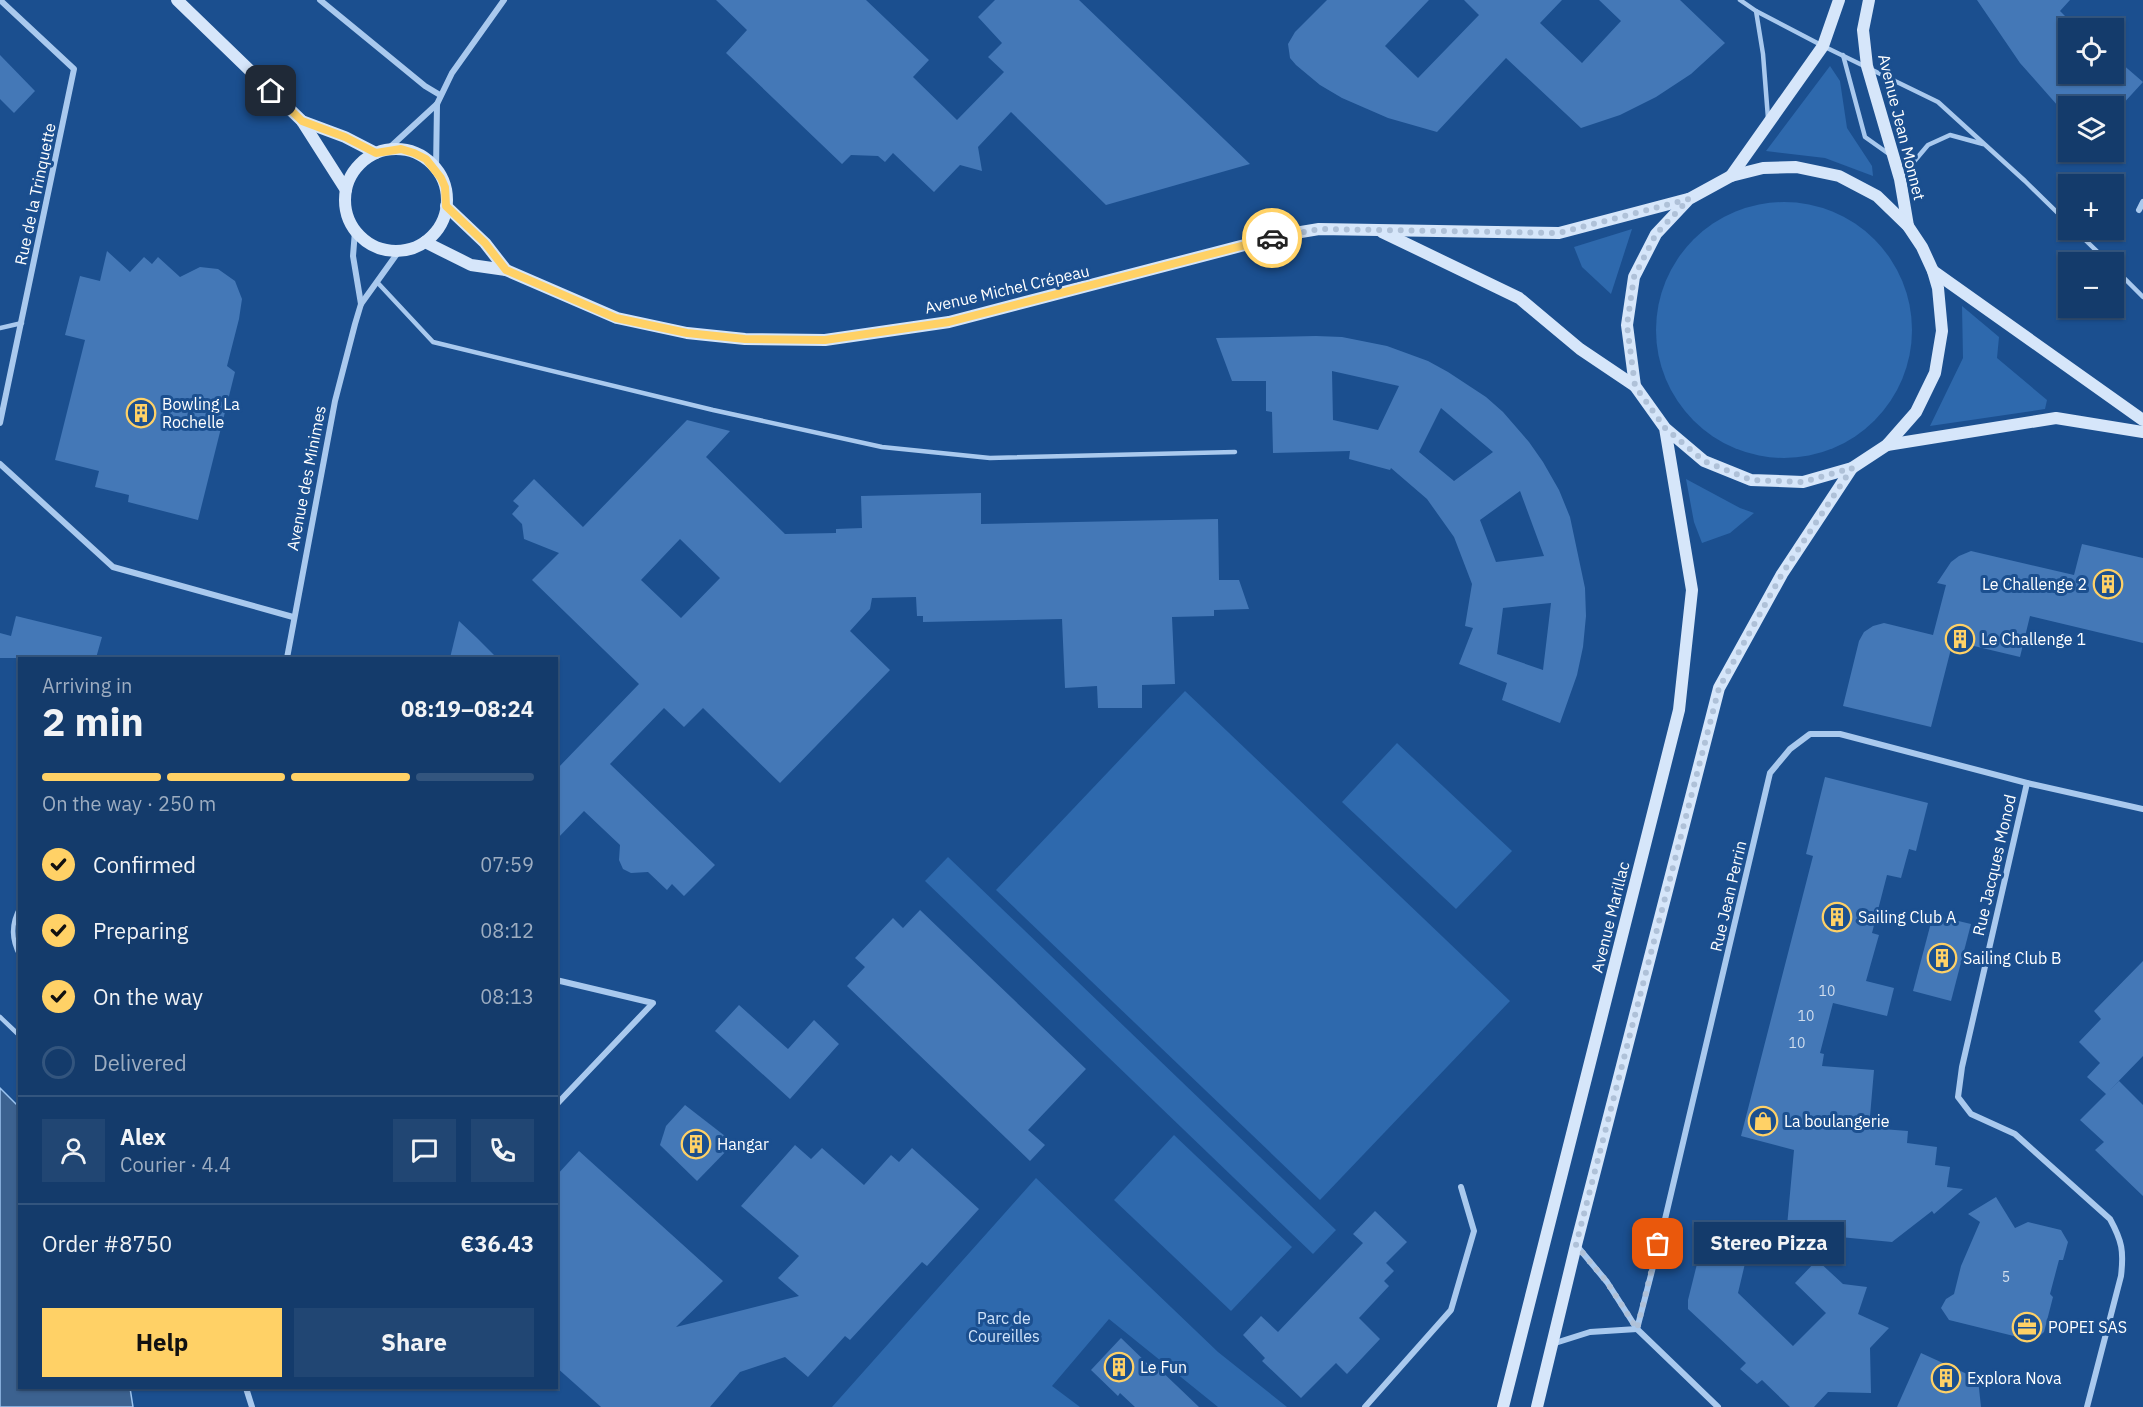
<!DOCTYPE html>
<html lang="en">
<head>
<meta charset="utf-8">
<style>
  body { margin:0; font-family:"IBM Plex Sans",sans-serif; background:#214673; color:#f1f3f6; height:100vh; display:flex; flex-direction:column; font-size:22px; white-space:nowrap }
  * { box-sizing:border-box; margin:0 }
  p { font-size:20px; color:#9dadc1 }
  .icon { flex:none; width:33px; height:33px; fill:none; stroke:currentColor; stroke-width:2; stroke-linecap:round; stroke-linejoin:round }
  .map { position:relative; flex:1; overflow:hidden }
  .sheet { position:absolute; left:18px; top:657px; width:540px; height:732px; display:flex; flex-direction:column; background:#143b6b; border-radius:0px; box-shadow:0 2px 4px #0004,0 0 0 2px #33557e }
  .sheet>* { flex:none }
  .buttons { position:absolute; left:2058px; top:18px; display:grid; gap:12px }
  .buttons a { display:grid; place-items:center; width:66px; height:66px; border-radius:0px; background:#143b6b; box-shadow:0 2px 4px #0004,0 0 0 2px #33557e; font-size:30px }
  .pin { position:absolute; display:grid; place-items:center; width:51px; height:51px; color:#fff; margin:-26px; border-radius:12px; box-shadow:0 3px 9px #0006 }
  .courier { position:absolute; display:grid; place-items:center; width:60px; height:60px; margin:-30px; border:4px solid #ffd166; border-radius:50%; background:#fff; color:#222; box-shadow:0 2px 8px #0007 }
  .bubble { position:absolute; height:42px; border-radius:0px; background:#143b6b; box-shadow:0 2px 4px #0004,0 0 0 2px #33557e; font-size:20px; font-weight:700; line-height:42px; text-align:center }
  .head em { font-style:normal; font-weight:700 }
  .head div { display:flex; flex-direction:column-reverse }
  .head { display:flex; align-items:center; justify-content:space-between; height:102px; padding:0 24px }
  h1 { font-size:39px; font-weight:700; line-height:45px }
  .bar { display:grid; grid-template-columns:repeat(4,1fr); gap:9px 6px; align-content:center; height:72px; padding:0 24px }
  .bar i { height:8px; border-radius:4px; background:#33557e }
  .bar .active { background:#ffd166 }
  .bar p { grid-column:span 4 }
  .line { display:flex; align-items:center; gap:15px; padding:0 24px; border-top:2px solid #33557e }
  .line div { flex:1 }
  .round { display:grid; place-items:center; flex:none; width:63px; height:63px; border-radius:0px; background:#214673 }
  ol { padding:0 24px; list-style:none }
  li { display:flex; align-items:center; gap:18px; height:66px }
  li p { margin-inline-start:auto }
  li .icon { padding:6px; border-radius:50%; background:#ffd166; color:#111; stroke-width:4 }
  li:last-child { color:#9dadc1 }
  li i { width:33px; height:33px; border:3px solid #33557e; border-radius:50% }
  .action { display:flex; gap:12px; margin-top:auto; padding:12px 24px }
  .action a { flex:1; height:69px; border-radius:0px; background:#ffd166; color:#111; font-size:24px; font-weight:700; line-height:69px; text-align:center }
  .action a+a { background:#214673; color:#f1f3f6 }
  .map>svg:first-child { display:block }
  .green { fill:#2e69ad }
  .water { fill:#3c6290; stroke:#9cc4f0; stroke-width:1.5 }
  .building { fill:#4478b7; fill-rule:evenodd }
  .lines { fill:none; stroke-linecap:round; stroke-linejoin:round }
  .lane { stroke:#a9c9ee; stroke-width:4.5 }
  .street { stroke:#a9c9ee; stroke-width:6 }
  .secondary { stroke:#d6e6fa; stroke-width:12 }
  .done { stroke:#afc1d8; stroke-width:6; stroke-dasharray:0 10.8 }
  .route { stroke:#ffd166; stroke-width:8 }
  .labels { text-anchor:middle; stroke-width:6; stroke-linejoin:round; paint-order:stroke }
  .number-label { font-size:14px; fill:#d0dded }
  .street-label { font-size:16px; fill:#fff; stroke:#1b4f8f }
  .poi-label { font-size:16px; fill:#fff; stroke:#1b4f8f; text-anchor:start }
  .park-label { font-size:16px; fill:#cfe3fa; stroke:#1b4f8f }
</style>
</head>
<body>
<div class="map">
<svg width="2143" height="1407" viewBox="0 0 2143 1407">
  <rect width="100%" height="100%" fill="#1b4f8f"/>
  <g class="green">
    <path d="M 1830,66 L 1840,81 L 1847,128 L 1872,166 L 1873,176 L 1825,158 L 1766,151 Z"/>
    <circle cx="1784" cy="330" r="128"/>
    <path d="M 1632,229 L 1611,294 L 1582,267 L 1574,247 Z"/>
    <path d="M 1962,306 L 1999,337 L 1997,358 L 2047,400 L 2045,409 L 1930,426 L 1963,358 Z"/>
    <path d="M 1686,479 L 1740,508 L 1754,513 L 1730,533 L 1702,543 L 1694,522 Z"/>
    <path d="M 1185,691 L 1510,1001 L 1320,1200 L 996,890 Z"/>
    <path d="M 1397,743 L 1512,851 L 1456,909 L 1342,802 Z"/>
    <path d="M 948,857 L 1336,1230 L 1313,1254 L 925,881 Z"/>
    <path d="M 1174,1135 L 1292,1247 L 1231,1311 L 1114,1200 Z"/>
    <path d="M 1036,1178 L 1218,1352 L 1287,1407 L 1218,1407 L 1109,1319 L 1052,1386 L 1080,1407 L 832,1407 Z"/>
  </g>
  <path class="water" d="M 0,1088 L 19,1107 L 20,1388 L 130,1388 L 133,1407 L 0,1407 Z"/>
  <g class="building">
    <path d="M 716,0 L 866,0 L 929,60 L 913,77 L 957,120 L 1004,72 L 988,57 L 1002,43 L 978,17 L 995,0 L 1079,0 L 1250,164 L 1106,205 L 1011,112 L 978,147 L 982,171 L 960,165 L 934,192 L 893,153 L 885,162 L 878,156 L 851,155 L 842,164 L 726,53 L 747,30 Z"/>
    <path d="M 1327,0 L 1429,0 L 1385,46 L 1418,78 L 1479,15 L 1464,0 L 1562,0 L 1540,23 L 1582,63 L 1621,21 L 1599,0 L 1680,0 L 1725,43 L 1691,74 L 1656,97 L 1620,115 L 1581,128 L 1506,58 L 1437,132 L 1388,118 L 1342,98 L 1320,85 L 1296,65 L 1290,58 L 1288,44 L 1295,32 Z"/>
    <path d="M 1977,0 L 2070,0 L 2060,11 L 2068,19 L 2068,74 L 2114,74 L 2114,57 L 2143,82 L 2121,106 L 2058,106 L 2020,63 Z"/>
    <path d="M 0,55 L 35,91 L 14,113 L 0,99 Z"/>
    <path d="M 107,251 L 130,272 L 144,257 L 152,264 L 158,257 L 180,277 L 200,267 L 218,269 L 235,281 L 242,299 L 239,319 L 227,366 L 235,372 L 198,520 L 128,502 L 129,495 L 95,487 L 99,471 L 55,460 L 85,340 L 65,335 L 80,276 L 100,281 Z"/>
    <path d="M 1316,336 L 1342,337 L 1387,346 L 1428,361 L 1448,372 L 1486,397 L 1503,412 L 1529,442 L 1543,462 L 1559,490 L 1570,517 L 1585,588 L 1586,616 L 1583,647 L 1577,675 L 1560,723 L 1502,700 L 1507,683 L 1459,664 L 1473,628 L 1465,626 L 1472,584 L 1454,537 L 1427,499 L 1391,468 L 1390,470 L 1349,459 L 1350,451 L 1273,453 L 1272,412 L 1266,411 L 1266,381 L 1232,381 L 1216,338 ZM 1332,371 L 1399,386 L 1378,430 L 1333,420 ZM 1441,408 L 1493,452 L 1454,481 L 1419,452 ZM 1520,491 L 1544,556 L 1496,562 L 1480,520 ZM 1551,603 L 1543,670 L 1497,654 L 1503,608 Z"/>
    <path d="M 687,420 L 730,431 L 706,457 L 785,534 L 836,533 L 836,529 L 862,528 L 861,496 L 981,493 L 981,524 L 1218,519 L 1219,580 L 1239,580 L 1249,609 L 1214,610 L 1214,616 L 1172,617 L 1175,684 L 1142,685 L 1142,708 L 1098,708 L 1097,686 L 1065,688 L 1062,619 L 923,622 L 923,616 L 917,616 L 916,597 L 872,598 L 870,609 L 850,631 L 890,670 L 780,783 L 703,708 L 684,727 L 664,708 L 610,764 L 715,865 L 684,896 L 672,884 L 667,890 L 648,872 L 631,873 L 623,869 L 619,860 L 620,845 L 584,811 L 556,840 L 556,770 L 639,684 L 532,580 L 559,553 L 524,539 L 522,524 L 512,514 L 519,506 L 513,501 L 534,479 L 583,527 ZM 680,539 L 720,578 L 681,618 L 641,580 Z"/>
    <path d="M 2082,544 L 2143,558 L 2143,643 L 2030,616 L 2020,657 L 1953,641 L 1931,727 L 1843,706 L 1859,641 L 1864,632 L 1873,626 L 1884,623 L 1933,635 L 1946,585 L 1937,583 L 1951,562 L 1959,556 L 1971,551 L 2074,575 Z"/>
    <path d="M 16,616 L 102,637 L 96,658 L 0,658 L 0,633 L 11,636 Z"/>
    <path d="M 459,621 L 477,638 L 497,658 L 450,658 Z"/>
    <path d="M 1825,777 L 1928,803 L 1916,851 L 1909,849 L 1901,878 L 1887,875 L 1872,933 L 1879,935 L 1866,981 L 1894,988 L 1887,1016 L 1833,1003 L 1820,1053 L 1824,1054 L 1822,1066 L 1874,1070 L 1869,1128 L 1908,1131 L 1907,1143 L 1937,1147 L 1935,1165 L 1950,1167 L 1947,1187 L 1963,1189 L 1934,1214 L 1932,1211 L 1892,1242 L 1840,1237 L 1845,1231 L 1787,1226 L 1794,1150 L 1741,1136 L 1813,856 L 1806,854 Z"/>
    <path d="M 920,910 L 1086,1069 L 1028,1130 L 1045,1145 L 1030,1161 L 847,986 L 865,967 L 855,958 L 893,918 L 903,928 Z"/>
    <path d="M 1933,915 L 1971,924 L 1951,1001 L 1913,991 Z"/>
    <path d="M 2143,961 L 2143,1056 L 2110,1090 L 2119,1081 L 2143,1105 L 2143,1196 L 2095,1150 L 2104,1142 L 2080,1120 L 2106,1094 L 2087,1077 L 2100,1063 L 2079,1042 L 2101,1019 L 2094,1011 Z"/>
    <path d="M 739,1005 L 788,1049 L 814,1020 L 839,1044 L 790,1099 L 715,1031 Z"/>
    <path d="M 685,1105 L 734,1143 L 697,1181 L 660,1145 L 666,1126 Z"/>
    <path d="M 795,1145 L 811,1159 L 822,1148 L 864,1185 L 891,1155 L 899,1162 L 912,1148 L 979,1209 L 927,1266 L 922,1262 L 850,1340 L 845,1336 L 808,1377 L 785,1357 L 740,1372 L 710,1407 L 601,1407 L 556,1367 L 556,1176 L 579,1151 L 723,1281 L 676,1327 L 799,1296 L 778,1278 L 799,1256 L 741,1206 Z"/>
    <path d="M 1996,1197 L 2015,1228 L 2028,1222 L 2061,1230 L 2068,1242 L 2063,1260 L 2059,1260 L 2050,1294 L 2053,1297 L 2044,1332 L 2034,1341 L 1949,1320 L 1941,1308 L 1946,1299 L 1954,1294 L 1961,1266 L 1980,1222 L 1968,1214 Z"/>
    <path d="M 1375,1211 L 1407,1242 L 1386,1263 L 1394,1271 L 1384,1281 L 1389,1286 L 1359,1318 L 1380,1339 L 1347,1374 L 1336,1363 L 1301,1398 L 1262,1361 L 1265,1358 L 1243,1335 L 1261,1316 L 1278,1332 L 1363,1243 L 1353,1234 Z"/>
    <path d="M 1702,1244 L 1747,1255 L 1738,1293 L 1793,1346 L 1826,1313 L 1795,1283 L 1817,1260 L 1843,1284 L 1867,1287 L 1858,1314 L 1889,1328 L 1870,1348 L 1871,1393 L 1828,1392 L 1814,1407 L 1790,1407 L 1762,1380 L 1757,1384 L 1740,1369 L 1746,1363 L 1688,1309 L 1688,1300 Z"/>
    <path d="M 1121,1338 L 1151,1367 L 1154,1364 L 1199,1407 L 1135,1407 L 1120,1393 L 1118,1396 L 1091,1370 Z"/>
    <path d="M 1921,1353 L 1978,1379 L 1981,1407 L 1897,1407 Z"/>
  </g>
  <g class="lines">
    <g class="lane">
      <path d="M 1740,0 L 1756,11 L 1823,46 L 1938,102 L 2025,181 L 2068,223"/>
      <path d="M 1756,11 L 1763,54 L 1768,118"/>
      <path d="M 1843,55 L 1865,137 L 1889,154"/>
      <path d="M 1901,177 L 1928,145 L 1950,135 L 1983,144"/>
      <path d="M 2075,230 L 2108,262"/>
      <path d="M 2114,268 L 2143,297"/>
      <path d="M 377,282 L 433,342 L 713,410 L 882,447 L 990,458 L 1235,452"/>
      <path d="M 0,328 L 22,323"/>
      <path d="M 20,907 C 11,923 11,940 20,956"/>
      <path d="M 0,1017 L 20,1036"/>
    </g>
    <g class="street">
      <path d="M 0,0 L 74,69 L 0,423"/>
      <path d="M 320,0 L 425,86 L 440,95"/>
      <path d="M 387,150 L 437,104"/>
      <path d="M 436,170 L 437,104 L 452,73 L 504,0"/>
      <path d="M 2139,210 L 2143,202"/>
      <path d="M 355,231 L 353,256 L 361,304"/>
      <path d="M 0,464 L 113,567 L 293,617"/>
      <path d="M 287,658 L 335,401 L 355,324 L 361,304 L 399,251"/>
      <path d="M 2027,783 L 1962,1067 L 1958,1097 L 1971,1114 L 2015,1134 L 2110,1219 C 2122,1241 2124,1251 2121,1276 L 2087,1407"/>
      <path d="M 556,980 L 653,1003 L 556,1105"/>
      <path d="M 1577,1246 L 1607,1282 L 1637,1329 L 1718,1407"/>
      <path d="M 1637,1329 L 1662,1232 L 1770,773 L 1790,749 L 1810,734 L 1840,734 L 2027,783 L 2143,809"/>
      <path d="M 1552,1344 L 1590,1332 L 1637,1329"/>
      <path d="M 246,1388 L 252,1407"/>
      <path d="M 1365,1407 L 1451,1310 L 1474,1231 L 1461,1187"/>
    </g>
    <g class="secondary">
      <path d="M 177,0 L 302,121 L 346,190"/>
      <path d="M 1869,0 L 1863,30 L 1867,66 L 1900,179 L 1908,226"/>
      <path d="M 302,121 L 345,137 L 376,153"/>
      <circle cx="396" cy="200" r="51"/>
      <path d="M 1731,176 L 1823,46 L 1839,0"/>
      <path d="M 446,206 L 485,243 L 506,270"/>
      <path d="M 1382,232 L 1519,298 L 1580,349 L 1635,386"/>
      <path d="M 425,242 L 471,265 L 506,270 L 617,318 L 687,333 L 745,339 L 825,340 L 949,322 L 1283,235 L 1319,229 L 1559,233 L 1688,199"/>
      <path d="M 1933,271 L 2143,420"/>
      <path d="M 1887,445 L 2056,418 L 2143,432"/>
      <path d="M 1503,1407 L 1679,710 L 1692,590 L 1665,428 L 1635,386 L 1627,325 L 1634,277 L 1656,234 L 1689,199 L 1731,176 L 1763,168 L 1796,167 L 1839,176 L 1877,196 L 1908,226 L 1922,247 L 1933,271 L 1938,288 L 1942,331 L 1935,373 L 1916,412 L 1887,445 L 1852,468 L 1803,482 L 1751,480 L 1704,461 L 1665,428"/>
      <path d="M 1537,1407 L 1576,1245 L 1719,688 L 1782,574 L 1852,468"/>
    </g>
  </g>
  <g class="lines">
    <path class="done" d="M 1272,238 L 1319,229 L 1559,233 L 1689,199 L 1656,234 L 1634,277 L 1627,325 L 1635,386 L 1665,428 L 1704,461 L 1751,480 L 1803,482 L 1852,468 L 1782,574 L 1719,688 L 1576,1245 L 1607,1282 L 1637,1329 L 1658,1244"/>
    <path class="route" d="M 271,91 L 302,121 L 345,137 L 376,153 L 401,149 L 414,153 L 426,159 L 441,178 L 445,187 L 446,206 L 485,243 L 506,270 L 616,318 L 687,333 L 745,339 L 825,340 L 949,322 L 1272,238"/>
  </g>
  <defs>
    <g id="building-ring" transform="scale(1.5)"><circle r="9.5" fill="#1b4f8f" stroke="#ffd166" stroke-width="1.5"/><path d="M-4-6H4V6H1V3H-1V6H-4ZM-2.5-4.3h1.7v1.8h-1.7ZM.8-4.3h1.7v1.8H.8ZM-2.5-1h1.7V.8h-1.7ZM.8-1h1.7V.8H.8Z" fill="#ffd166"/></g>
    <g id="shop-ring" transform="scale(1.5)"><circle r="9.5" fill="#1b4f8f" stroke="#ffd166" stroke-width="1.5"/><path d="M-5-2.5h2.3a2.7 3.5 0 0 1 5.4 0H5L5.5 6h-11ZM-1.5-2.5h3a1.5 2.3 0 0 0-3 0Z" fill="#ffd166"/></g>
    <g id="office-ring" transform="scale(1.5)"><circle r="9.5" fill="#1b4f8f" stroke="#ffd166" stroke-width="1.5"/><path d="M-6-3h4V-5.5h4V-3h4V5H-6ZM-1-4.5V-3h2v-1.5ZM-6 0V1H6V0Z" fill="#ffd166"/></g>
  </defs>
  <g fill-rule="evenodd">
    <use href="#building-ring" x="141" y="413"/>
    <use href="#building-ring" x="2108" y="584"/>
    <use href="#building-ring" x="1960" y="639"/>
    <use href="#building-ring" x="1837" y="917"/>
    <use href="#building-ring" x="1942" y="958"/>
    <use href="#shop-ring" x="1763" y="1121"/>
    <use href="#building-ring" x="696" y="1144"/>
    <use href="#office-ring" x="2027" y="1327"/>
    <use href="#building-ring" x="1119" y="1367"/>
    <use href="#building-ring" x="1946" y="1378"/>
  </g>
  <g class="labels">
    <g class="number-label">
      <text x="1827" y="996">10</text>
      <text x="1806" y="1021">10</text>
      <text x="1797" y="1048">10</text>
      <text x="2006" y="1282">5</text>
    </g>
    <g class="street-label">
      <text transform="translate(1902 127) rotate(76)" y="6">Avenue Jean Monnet</text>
      <text transform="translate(35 194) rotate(-78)" y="6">Rue de la Trinquette</text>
      <text transform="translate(1007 289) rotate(-13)" y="6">Avenue Michel Crépeau</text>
      <text transform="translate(306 478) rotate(-79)" y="6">Avenue des Minimes</text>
      <text transform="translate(1994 865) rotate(-77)" y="6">Rue Jacques Monod</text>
      <text transform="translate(1728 896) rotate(-77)" y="6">Rue Jean Perrin</text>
      <text transform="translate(1610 917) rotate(-76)" y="6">Avenue Marillac</text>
    </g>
    <g class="poi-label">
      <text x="162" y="410">Bowling La<tspan x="162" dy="18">Rochelle</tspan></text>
      <text x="2087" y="590" text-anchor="end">Le Challenge 2</text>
      <text x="1981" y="645">Le Challenge 1</text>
      <text x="1858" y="923">Sailing Club A</text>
      <text x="1963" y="964">Sailing Club B</text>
      <text x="1784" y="1127">La boulangerie</text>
      <text x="717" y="1150">Hangar</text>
      <text x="2048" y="1333">POPEI SAS</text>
      <text x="1140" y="1373">Le Fun</text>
      <text x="1967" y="1384">Explora Nova</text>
    </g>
    <g class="park-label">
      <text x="1004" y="1324">Parc de<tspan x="1004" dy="18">Coureilles</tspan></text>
    </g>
  </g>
</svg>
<div class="buttons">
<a><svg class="icon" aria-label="locate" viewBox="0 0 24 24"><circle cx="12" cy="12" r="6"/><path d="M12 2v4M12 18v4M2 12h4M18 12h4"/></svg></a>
<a><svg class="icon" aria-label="layers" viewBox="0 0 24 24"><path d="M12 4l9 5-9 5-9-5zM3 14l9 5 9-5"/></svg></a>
<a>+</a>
<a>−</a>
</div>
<div class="pin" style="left:1658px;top:1244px;background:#ea580c"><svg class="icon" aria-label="bag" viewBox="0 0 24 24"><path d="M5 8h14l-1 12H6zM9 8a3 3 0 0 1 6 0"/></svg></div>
<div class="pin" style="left:271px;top:91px;background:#1f2937"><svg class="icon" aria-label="home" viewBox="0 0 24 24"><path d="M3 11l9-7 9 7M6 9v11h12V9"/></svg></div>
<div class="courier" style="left:1272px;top:238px"><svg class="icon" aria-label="car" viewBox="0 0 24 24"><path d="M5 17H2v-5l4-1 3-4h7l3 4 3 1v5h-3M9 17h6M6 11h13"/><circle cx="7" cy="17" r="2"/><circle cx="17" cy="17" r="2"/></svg></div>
<div class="bubble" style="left:1694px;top:1222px;width:150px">Stereo Pizza</div>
<section class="sheet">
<div class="head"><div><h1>2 min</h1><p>Arriving in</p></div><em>08:19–08:24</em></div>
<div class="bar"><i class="active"></i><i class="active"></i><i class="active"></i><i></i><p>On the way · 250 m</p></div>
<ol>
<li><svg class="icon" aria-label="check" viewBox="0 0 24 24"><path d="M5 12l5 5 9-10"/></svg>Confirmed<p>07:59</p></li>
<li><svg class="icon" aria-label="check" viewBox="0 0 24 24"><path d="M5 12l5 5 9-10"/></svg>Preparing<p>08:12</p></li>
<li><svg class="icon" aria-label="check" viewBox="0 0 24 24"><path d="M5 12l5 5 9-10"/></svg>On the way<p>08:13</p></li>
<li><i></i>Delivered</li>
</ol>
<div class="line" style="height:108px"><a class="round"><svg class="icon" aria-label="person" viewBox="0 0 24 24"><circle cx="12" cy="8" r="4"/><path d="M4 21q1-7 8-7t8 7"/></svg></a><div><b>Alex</b><p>Courier · 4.4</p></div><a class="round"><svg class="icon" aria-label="chat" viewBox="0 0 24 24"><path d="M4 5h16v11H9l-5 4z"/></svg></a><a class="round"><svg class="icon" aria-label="phone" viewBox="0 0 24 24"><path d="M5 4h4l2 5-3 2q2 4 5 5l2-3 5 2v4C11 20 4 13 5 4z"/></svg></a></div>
<div class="line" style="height:78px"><div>Order #8750</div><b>€36.43</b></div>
<div class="action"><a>Help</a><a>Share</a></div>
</section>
</div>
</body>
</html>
